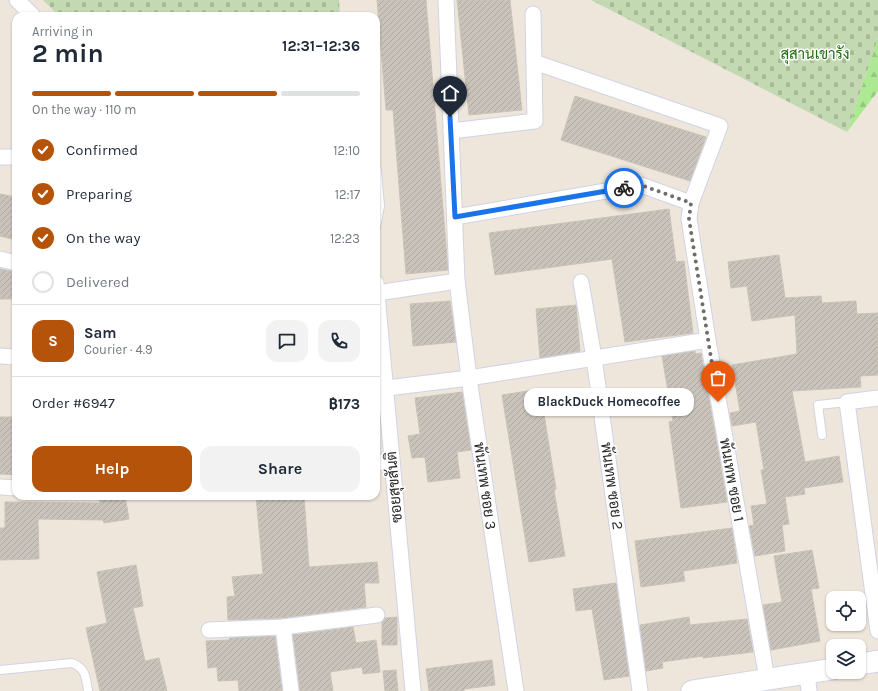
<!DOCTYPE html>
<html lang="en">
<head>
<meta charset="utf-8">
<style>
  body { margin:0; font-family:Karla,Sarabun,sans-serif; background:#f2f2f3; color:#1f2937; height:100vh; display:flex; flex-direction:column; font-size:15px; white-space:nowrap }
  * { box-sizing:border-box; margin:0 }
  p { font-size:13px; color:#747a83 }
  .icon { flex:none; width:22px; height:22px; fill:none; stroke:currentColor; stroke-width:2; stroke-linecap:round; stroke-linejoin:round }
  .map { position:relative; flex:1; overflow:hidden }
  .sheet { position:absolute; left:12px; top:12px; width:368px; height:488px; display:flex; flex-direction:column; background:#fff; border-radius:12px; box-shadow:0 1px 3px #0004 }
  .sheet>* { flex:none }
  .buttons { position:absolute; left:826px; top:591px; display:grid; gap:8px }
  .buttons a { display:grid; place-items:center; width:40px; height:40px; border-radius:8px; background:#fff; box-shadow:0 1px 3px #0004; font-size:20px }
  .pin { position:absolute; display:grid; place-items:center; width:34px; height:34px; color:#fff; margin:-41px -17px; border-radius:50% 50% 50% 0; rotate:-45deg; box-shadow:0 0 4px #0007 }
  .pin .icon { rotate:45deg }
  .courier { position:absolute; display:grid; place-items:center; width:40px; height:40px; margin:-20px; border:3px solid #1a73e8; border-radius:50%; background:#fff; color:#222; box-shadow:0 1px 5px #0007 }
  .bubble { position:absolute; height:28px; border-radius:12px; background:#fff; box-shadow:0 1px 3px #0004; font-size:13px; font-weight:700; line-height:28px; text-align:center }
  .summary em { font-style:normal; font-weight:700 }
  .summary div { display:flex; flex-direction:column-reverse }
  .summary { display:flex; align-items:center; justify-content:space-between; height:68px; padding:0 20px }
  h1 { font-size:26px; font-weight:700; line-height:30px }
  .bar { display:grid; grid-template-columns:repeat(4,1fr); gap:6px 4px; align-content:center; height:48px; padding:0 20px }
  .bar i { height:5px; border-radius:3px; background:#e0e1e3 }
  .bar .on { background:#b45309 }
  .bar p { grid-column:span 4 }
  .line { display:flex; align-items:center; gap:10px; padding:0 20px; border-top:1px solid #e0e1e3 }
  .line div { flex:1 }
  .round { display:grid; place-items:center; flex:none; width:42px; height:42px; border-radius:12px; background:#f2f2f3 }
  ol { padding:0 20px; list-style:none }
  li { display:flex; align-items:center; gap:12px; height:44px }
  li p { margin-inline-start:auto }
  li .icon { padding:4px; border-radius:50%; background:#b45309; color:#fff; stroke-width:4 }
  li:last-child { color:#747a83 }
  li i { width:22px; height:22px; border:2px solid #e0e1e3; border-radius:50% }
  .action { display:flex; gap:8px; margin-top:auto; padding:8px 20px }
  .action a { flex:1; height:46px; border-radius:12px; background:#b45309; color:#fff; font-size:16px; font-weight:700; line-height:46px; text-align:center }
  .action a+a { background:#f2f2f3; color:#1f2937 }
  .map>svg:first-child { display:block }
  .forest { fill:url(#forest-firs) }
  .cemetery { fill:url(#cemetery-stones) }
  .building { fill:url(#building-hatch); stroke:#c9c3b5 }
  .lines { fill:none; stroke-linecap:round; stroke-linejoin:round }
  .service-casing { stroke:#d0d3e5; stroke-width:10 }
  .minor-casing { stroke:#d0d3e5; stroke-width:17 }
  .secondary-casing { stroke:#d0d3e5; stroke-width:23 }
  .service { stroke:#fff; stroke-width:8 }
  .minor { stroke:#fff; stroke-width:15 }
  .secondary { stroke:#fff; stroke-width:21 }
  .done { stroke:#6f6c69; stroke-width:4; stroke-dasharray:0 7.2 }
  .route { stroke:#1a73e8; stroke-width:5 }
  .labels { text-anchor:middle; stroke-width:3; stroke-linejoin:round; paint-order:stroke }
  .park-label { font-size:15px; fill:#236e14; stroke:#fff }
  .street-label { font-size:15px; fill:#2b2b2b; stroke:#fff }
</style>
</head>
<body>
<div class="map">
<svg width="878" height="691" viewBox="0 0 878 691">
  <defs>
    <pattern id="forest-firs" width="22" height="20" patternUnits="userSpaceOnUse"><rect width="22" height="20" fill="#ade993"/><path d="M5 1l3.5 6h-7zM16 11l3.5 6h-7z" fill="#95c87f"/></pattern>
    <pattern id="cemetery-stones" width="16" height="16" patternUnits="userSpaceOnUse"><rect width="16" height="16" fill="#c3d9b1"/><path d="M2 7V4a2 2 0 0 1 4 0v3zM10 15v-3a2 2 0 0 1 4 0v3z" fill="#a8ba98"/></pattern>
    <pattern id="building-hatch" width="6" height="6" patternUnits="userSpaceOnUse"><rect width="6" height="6" fill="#c9c3bb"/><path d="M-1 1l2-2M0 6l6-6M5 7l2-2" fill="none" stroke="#ada8a1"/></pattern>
  </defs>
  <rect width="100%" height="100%" fill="#eee6db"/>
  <path class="forest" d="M 878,38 L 878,91 L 847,132 Z"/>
  <g class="cemetery">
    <path d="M 43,0 L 339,0 L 340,16 L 59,16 Z"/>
    <path d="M 591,0 L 878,0 L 878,38 L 847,132 Z"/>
  </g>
  <g class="building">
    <path d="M 377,0 L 426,0 L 448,270 L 406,274 L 393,110 L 386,110 Z"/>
    <path d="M 457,0 L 510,0 L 522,110 L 469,115 Z"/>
    <path d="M 575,96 L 706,137 L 690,181 L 561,140 Z"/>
    <path d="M 0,194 L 16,197 L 16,240 L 0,236 Z"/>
    <path d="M 669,209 L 676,262 L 684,261 L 693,333 L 625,342 L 612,259 L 495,275 L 489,233 Z"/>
    <path d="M 779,255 L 785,298 L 821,296 L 822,303 L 856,301 L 857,314 L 878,313 L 878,375 L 860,376 L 861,387 L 792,391 L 805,462 L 839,456 L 843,482 L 804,488 L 805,494 L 785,497 L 789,524 L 782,525 L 785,551 L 755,556 L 749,526 L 754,525 L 751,506 L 767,504 L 761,470 L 764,470 L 756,422 L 732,426 L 730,413 L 740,411 L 732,365 L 797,354 L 795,315 L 752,321 L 747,286 L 731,288 L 728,262 Z"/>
    <path d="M 0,269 L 16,272 L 16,299 L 0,299 Z"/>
    <path d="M 450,301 L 456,342 L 413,346 L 410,304 Z"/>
    <path d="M 576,305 L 580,351 L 540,358 L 536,309 Z"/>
    <path d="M 695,351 L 695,354 L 701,353 L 727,502 L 681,508 L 669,422 L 673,421 L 662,356 Z"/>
    <path d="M 540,389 L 556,489 L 554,490 L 565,556 L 529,562 L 502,395 Z"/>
    <path d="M 462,392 L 471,450 L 457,452 L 460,478 L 428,482 L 425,457 L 412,458 L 408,436 L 420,434 L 415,398 Z"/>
    <path d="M 0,417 L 16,417 L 16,475 L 0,474 Z"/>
    <path d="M 99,496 L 125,496 L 129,519 L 104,523 L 103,520 L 38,519 L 39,559 L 0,560 L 0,528 L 5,528 L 5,502 L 100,503 Z"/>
    <path d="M 256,496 L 304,496 L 309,567 L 377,562 L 379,583 L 364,583 L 366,607 L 282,618 L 228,620 L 227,597 L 235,596 L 232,577 L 263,574 Z"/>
    <path d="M 732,528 L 737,563 L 683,571 L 685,581 L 641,587 L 635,541 Z"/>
    <path d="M 812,550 L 819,588 L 811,589 L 820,641 L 771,650 L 763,605 L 782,602 L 774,556 Z"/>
    <path d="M 136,565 L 143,606 L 133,608 L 145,661 L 159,658 L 167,691 L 100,691 L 86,628 L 107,623 L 97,572 Z"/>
    <path d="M 616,583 L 629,676 L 604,680 L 592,609 L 576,611 L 573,589 Z"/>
    <path d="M 397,617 L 397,645 L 382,645 L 382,622 L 385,618 Z"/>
    <path d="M 689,617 L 690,625 L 747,619 L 753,652 L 703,658 L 703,656 L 662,662 L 663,668 L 646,671 L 640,625 Z"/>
    <path d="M 353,627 L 356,643 L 376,640 L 380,672 L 363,674 L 362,667 L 330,672 L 333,691 L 300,691 L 293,635 Z"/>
    <path d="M 275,636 L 282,691 L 239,691 L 238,680 L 218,681 L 217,667 L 208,668 L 206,641 L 230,640 L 229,638 Z"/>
    <path d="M 492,660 L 495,685 L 464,689 L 464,691 L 429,691 L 426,669 Z"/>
    <path d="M 396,670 L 398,691 L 385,691 L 383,671 Z"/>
  </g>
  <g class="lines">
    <g class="service-casing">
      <g id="service">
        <path d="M 376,227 L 380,206 L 377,170"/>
        <path d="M 822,435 L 818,405 L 847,402"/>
        <path d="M 0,670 L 72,663 C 86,668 86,678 88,691"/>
      </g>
    </g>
    <g class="minor-casing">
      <g id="minor">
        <path d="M 17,0 L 33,16"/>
        <path d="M 446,0 L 457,281 L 469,378 L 516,691"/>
        <path d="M 534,62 L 720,126 L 691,203 L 689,219 L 708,340 L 767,679"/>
        <path d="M 451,131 L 535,121 L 533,14"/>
        <path d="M 0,157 L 16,157"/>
        <path d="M 455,217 L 641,185 L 691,203"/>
        <path d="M 0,259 L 16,263"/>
        <path d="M 581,282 L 594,358 L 640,691"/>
        <path d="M 376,283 L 413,691"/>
        <path d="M 377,293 L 457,281"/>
        <path d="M 0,356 L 16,357"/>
        <path d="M 387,388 L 469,378 L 708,340"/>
        <path d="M 878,398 L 847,402 L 878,631"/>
        <path d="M 376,463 L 391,461"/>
        <path d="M 0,487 L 16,488"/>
        <path d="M 283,627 L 291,691"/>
        <path d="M 209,630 L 283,627 L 377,615"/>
        <path d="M 807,673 L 809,691"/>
      </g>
    </g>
    <g class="secondary-casing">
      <g id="secondary">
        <path d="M 859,664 L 878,661"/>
        <path d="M 692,691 L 833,669"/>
      </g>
    </g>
    <use href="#service" class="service"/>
    <use href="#minor" class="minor"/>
    <use href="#secondary" class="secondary"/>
  </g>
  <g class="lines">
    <path class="done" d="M 624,188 L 641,185 L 691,203 L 689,219 L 718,402"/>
    <path class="route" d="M 450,117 L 455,217 L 624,188"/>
  </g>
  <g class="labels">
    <g class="park-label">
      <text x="815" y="59">สุสานเขารัง</text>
    </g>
    <g class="street-label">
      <text transform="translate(732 480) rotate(80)" y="5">พันเทพ ซอย 1</text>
      <text transform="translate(485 486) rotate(82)" y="5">พันเทพ ซอย 3</text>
      <text transform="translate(612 486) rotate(82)" y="5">พันเทพ ซอย 2</text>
      <text transform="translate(394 487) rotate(-95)" y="5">ซอยสุขสันติ</text>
    </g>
  </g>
</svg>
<div class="buttons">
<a><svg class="icon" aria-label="locate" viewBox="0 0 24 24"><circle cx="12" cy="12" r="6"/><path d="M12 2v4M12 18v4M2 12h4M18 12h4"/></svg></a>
<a><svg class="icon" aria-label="layers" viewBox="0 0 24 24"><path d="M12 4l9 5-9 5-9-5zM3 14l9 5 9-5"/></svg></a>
</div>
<div class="pin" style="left:718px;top:402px;background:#ea580c"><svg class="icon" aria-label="bag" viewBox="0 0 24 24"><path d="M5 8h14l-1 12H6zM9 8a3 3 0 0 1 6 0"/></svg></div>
<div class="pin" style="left:450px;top:117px;background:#1f2937"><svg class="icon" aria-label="home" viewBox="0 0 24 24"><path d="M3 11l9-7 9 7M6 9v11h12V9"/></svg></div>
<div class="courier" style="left:624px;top:188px"><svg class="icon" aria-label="bike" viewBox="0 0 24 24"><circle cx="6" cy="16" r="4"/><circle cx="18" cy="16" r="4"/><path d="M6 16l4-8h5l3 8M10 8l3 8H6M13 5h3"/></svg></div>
<div class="bubble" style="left:524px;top:388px;width:170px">BlackDuck Homecoffee</div>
<section class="sheet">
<div class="summary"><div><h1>2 min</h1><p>Arriving in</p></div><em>12:31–12:36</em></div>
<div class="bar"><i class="on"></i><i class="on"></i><i class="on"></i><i></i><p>On the way · 110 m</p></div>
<ol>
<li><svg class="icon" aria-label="check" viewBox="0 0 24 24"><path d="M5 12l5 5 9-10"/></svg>Confirmed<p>12:10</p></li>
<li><svg class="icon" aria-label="check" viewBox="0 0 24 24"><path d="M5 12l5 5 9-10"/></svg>Preparing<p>12:17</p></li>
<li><svg class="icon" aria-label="check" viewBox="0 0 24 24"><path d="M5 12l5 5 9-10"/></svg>On the way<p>12:23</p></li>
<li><i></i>Delivered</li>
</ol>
<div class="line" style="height:72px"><b class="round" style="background:#b45309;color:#fff">S</b><div><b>Sam</b><p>Courier · 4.9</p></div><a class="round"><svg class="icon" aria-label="chat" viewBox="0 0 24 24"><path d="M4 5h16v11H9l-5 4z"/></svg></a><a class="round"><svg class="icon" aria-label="phone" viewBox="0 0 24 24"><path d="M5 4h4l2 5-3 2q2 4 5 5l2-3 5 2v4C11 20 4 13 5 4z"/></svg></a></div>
<div class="line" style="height:52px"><div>Order #6947</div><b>฿173</b></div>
<div class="action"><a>Help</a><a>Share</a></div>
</section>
</div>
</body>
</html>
